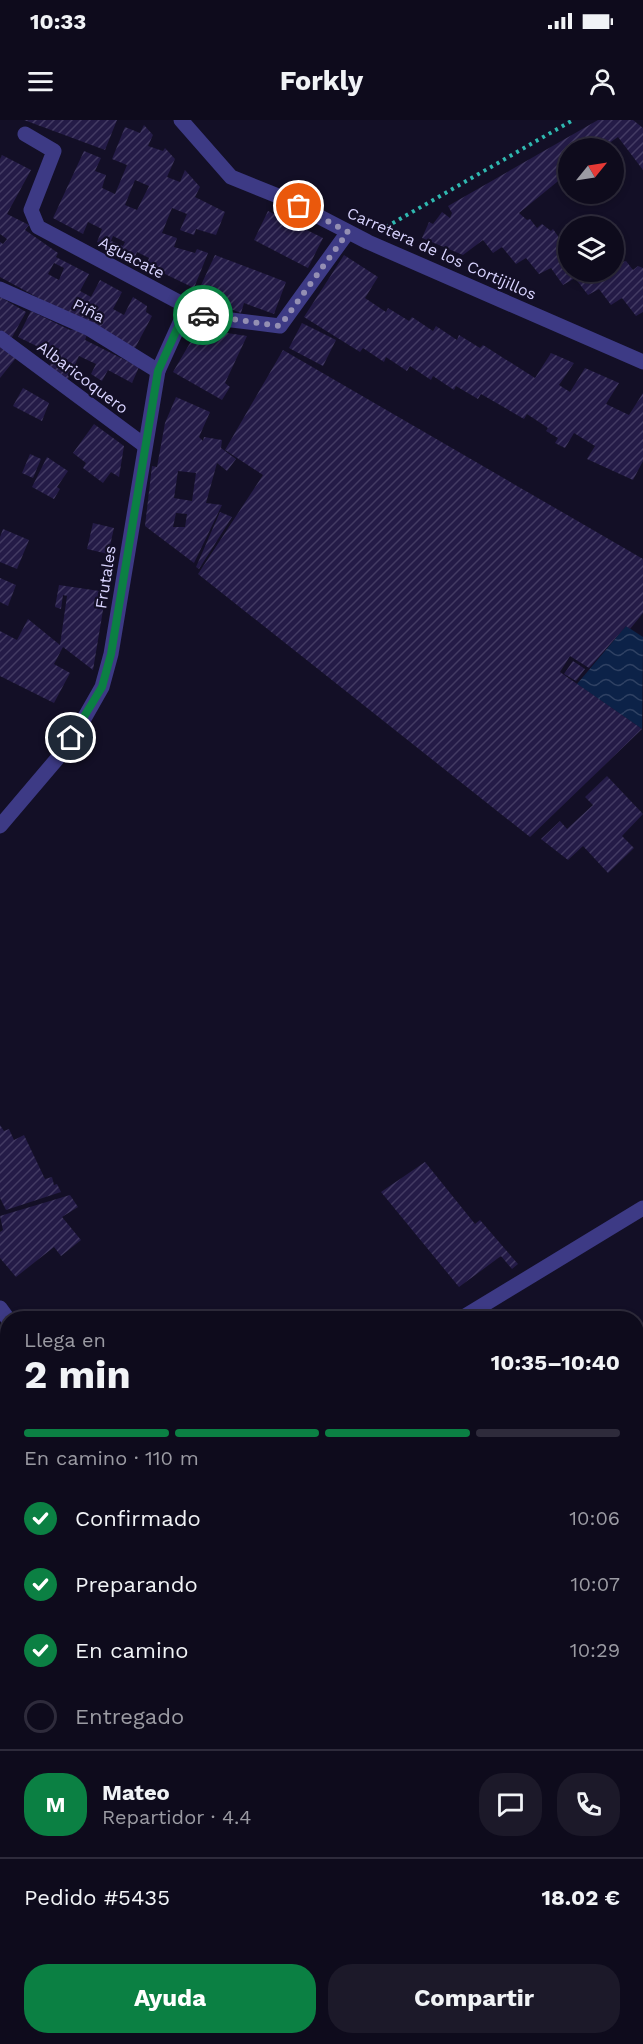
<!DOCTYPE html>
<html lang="es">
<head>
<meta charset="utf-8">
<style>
  body { margin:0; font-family:"Work Sans",sans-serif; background:#1c1929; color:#f1f3f6; height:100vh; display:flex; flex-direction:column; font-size:22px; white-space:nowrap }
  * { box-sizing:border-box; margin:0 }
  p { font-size:20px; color:#9b9ba3 }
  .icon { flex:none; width:33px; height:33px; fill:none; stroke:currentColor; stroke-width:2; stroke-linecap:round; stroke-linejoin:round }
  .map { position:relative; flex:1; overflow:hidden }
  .side { position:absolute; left:0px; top:1191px; width:644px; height:734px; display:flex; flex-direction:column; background:#0e0b1c; border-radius:24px 24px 0 0; box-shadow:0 3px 9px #0003,0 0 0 2px #2e2b3b }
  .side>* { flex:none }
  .needle { width:39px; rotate:60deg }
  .buttons { position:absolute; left:558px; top:18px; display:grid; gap:12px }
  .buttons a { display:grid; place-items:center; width:66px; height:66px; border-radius:50%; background:#0e0b1c; box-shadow:0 3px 9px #0003,0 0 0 2px #2e2b3b; font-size:30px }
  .pin { position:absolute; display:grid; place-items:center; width:51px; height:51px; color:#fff; margin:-26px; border:3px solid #fff; border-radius:50%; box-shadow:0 2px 6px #0007 }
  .courier { position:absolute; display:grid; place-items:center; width:60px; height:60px; margin:-30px; border:4px solid #0b8043; border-radius:50%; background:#fff; color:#222; box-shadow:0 2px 8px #0007 }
  .overview em { font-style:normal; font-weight:700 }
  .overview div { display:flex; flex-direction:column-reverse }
  .overview { display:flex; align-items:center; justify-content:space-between; height:102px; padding:0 24px }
  h1 { font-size:39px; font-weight:700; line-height:45px }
  .bar { display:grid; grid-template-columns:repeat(4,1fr); gap:9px 6px; align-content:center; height:72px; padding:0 24px }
  .bar i { height:8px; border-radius:4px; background:#2e2b3b }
  .bar .on { background:#0b8043 }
  .bar p { grid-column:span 4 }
  .line { display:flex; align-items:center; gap:15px; padding:0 24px; border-top:2px solid #2e2b3b }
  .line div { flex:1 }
  .round { display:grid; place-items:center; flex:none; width:63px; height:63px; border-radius:24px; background:#1c1929 }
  ol { padding:0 24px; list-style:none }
  li { display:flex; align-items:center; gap:18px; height:66px }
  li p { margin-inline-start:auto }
  li .icon { padding:6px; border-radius:50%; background:#0b8043; color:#fff; stroke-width:4 }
  li:last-child { color:#9b9ba3 }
  li i { width:33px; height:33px; border:3px solid #2e2b3b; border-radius:50% }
  .action { display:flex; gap:12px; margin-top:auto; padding:12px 24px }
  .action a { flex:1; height:69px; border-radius:24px; background:#0b8043; color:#fff; font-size:24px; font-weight:700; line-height:69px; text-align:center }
  .action a+a { background:#1c1929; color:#f1f3f6 }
  .status { display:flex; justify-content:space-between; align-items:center; height:42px; padding:0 30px; background:#0e0b1c; direction:ltr }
  .status svg { height:16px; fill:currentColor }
  header { display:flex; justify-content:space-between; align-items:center; height:78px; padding:0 24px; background:#0e0b1c; font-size:27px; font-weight:700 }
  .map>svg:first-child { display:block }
  .water { fill:url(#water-waves) }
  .building { fill:url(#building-hatch); fill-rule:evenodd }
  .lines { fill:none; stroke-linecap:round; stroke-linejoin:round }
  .path { stroke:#2fb8b0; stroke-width:4; stroke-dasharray:3 4.5; stroke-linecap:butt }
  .minor { stroke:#3d3a85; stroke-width:15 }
  .tertiary { stroke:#3d3a85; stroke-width:15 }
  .done { stroke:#948fb3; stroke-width:6; stroke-dasharray:0 10.8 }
  .route { stroke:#0b8043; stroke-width:8 }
  .labels { text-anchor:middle; stroke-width:4.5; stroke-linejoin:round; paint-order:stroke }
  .street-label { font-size:16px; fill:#d9d4ff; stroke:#130f26 }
</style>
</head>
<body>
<div class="status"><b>10:33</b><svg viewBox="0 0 49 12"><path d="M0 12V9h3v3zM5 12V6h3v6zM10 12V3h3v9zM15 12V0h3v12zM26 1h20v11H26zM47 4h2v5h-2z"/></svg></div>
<header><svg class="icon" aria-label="menu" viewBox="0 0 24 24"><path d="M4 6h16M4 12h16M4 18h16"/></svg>Forkly<svg class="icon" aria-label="person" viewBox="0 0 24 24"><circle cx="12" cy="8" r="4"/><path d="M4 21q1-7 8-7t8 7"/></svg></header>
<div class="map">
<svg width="643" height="1924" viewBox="0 0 643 1924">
  <defs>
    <pattern id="water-waves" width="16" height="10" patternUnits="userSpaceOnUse" patternTransform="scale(1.5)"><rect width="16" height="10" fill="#0c2248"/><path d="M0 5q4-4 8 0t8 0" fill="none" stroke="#2f4163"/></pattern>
    <pattern id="building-hatch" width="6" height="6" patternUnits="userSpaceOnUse" patternTransform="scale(1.5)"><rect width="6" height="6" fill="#241b47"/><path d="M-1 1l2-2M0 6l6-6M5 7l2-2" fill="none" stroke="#433b63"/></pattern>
  </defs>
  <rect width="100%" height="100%" fill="#130f26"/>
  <path class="water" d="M 626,506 L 643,517 L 642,609 L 577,564 Z"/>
  <g class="building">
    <path d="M 24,0 L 117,0 L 105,30 Z"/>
    <path d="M 598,0 L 633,0 L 643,8 L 643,50 L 618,17 L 602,28 L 568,28 L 568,53 L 519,93 L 527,100 L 530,99 L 537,108 L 542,104 L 551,111 L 553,109 L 560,119 L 568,114 L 568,152 L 614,152 L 615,135 L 623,142 L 626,141 L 633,150 L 638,146 L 643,148 L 643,192 L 636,196 L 622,178 L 611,185 L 599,169 L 588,175 L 575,158 L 563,165 L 551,148 L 539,154 L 526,138 L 516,144 L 502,127 L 493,133 L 483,120 L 463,135 L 422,118 L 429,102 L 433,104 L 442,92 L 450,98 L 452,93 L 448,86 Z"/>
    <path d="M 144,5 L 153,15 L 148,26 L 163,31 L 165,28 L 175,39 L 167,57 L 180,62 L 185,50 L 200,67 L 195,77 L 225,92 L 216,115 L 196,109 L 194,115 L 180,110 L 187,94 L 172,88 L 162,113 L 177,118 L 174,127 L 195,133 L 197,129 L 208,133 L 194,168 L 163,153 L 161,158 L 145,148 L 149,138 L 137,132 L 133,142 L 97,122 L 102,109 L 88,102 L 83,114 L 53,98 L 84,31 L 101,38 L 95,51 L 106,55 L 102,68 L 115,74 L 127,45 L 112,39 L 125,7 L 140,13 ZM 135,60 L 149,66 L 137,90 L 125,85 ZM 113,116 L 125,122 L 123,126 L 111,121 Z"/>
    <path d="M 2,35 L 31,50 L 7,94 L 29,105 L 25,110 L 58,133 L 56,137 L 89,154 L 80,171 L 91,177 L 100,160 L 122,172 L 113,189 L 124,195 L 133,177 L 147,186 L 146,192 L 152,196 L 134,230 L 0,157 L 0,122 L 3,124 L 7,119 L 0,114 L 0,39 ZM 54,143 L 64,148 L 59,160 L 48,154 Z"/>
    <path d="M 268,91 L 323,118 L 308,148 L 254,120 Z"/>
    <path d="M 215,135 L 286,162 L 274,194 L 244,183 L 241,193 L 196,176 Z"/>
    <path d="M 344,135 L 378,157 L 365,178 L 386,192 L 388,188 L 409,201 L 412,197 L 433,211 L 436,206 L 457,220 L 459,215 L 480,228 L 483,225 L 535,258 L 551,233 L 574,243 L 559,265 L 570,272 L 585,248 L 619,263 L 606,284 L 629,295 L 643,273 L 643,341 L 633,360 L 587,339 L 595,326 L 574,313 L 565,328 L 555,323 L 558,318 L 546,311 L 548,308 L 527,294 L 524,299 L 481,274 L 478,279 L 456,266 L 454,270 L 433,256 L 431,260 L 410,246 L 407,251 L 386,237 L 384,242 L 363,228 L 360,232 L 304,197 Z"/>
    <path d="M 0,177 L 26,192 L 11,219 L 0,210 Z"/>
    <path d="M 31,191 L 70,210 L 78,209 L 88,212 L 85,220 L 139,247 L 132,263 L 108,250 L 102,261 L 91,254 L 96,244 L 79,236 L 67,261 L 49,247 L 55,235 L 18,217 Z"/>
    <path d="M 302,203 L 336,220 L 323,246 L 289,228 Z"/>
    <path d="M 207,210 L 247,216 L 225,263 L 230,267 L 222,280 L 173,252 L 190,223 Z"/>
    <path d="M 0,226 L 16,238 L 0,258 Z"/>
    <path d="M 283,230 L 643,439 L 643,493 L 630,509 L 626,506 L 589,548 L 570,536 L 560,552 L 642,609 L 530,717 L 198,454 L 263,355 L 225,330 Z"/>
    <path d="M 23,268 L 49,283 L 42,301 L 13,286 Z"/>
    <path d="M 176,277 L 210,292 L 199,317 L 203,321 L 204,317 L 222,320 L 221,328 L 236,339 L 227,351 L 217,343 L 206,383 L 222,385 L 194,443 L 145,406 L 152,346 L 157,347 L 165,303 ZM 178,351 L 196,353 L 192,381 L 174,378 ZM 176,393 L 187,394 L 185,407 L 173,407 Z"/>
    <path d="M 94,304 L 124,326 L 119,357 L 111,352 L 103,363 L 83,348 L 86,343 L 73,333 Z"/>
    <path d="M 30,334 L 41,339 L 33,358 L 22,353 Z"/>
    <path d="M 47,337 L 68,351 L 57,367 L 60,369 L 54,379 L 32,367 Z"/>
    <path d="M 220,392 L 232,397 L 199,449 L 196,447 Z"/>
    <path d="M 93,403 L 114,408 L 108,434 L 87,429 Z"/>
    <path d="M 3,409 L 29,420 L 17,449 L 0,442 L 0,417 Z"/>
    <path d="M 0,458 L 16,465 L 8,486 L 0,482 Z"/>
    <path d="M 59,465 L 106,472 L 93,550 L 63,527 L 54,544 L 70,553 L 54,583 L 0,556 L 0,511 L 17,520 L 28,499 L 60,525 L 67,476 L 63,475 L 61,489 L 55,487 Z"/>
    <path d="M 573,541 L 585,549 L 576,561 L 564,554 Z"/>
    <path d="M 607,656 L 643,694 L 622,716 L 634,728 L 608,753 L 583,726 L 568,740 L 541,719 L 560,701 L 567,709 L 593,685 L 585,677 Z"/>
    <path d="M 0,1005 L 4,1011 L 9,1009 L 14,1020 L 24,1015 L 45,1059 L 52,1057 L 54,1065 L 57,1064 L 61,1072 L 6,1090 L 0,1078 Z"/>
    <path d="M 425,1042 L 475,1104 L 480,1100 L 518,1144 L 512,1149 L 501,1136 L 459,1167 L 381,1072 Z"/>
    <path d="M 70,1075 L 78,1087 L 62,1097 L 81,1120 L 61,1136 L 54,1127 L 16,1157 L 0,1138 L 0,1112 L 3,1110 L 0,1096 Z"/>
  </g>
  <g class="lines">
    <g class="path">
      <path d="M 386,107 L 573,0"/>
      <path d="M 636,1623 L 643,1630"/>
      <path d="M 434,1917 L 441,1924"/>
    </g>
    <g class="minor">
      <path d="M 25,14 L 54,31 L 31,90 L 38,107 L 207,197 L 280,206 L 348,112"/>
      <path d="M 0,169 L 90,209 L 158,251"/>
      <path d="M 0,218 L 144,325"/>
      <path d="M 0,706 L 62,633 L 81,604 L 102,567 L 111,534 L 158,251 L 187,187"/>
      <path d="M 0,1188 L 8,1199"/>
    </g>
    <g class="tertiary">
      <path d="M 181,0 L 231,57 L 283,78 L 368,122 L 643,242"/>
      <path d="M 462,1198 L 643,1088"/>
      <path d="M 0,1483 L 8,1478"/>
    </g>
  </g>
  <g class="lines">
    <path class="done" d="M 203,195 L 280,206 L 348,112 L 299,86"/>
    <path class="route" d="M 71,618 L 102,567 L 111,534 L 158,251 L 187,187 L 203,195"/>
  </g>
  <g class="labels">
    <g class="street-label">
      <text transform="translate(442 133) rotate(24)" y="6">Carretera de los Cortijillos</text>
      <text transform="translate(132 137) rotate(28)" y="6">Aguacate</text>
      <text transform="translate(89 190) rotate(27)" y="6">Piña</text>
      <text transform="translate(83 257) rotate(37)" y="6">Albaricoquero</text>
      <text transform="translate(105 457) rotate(-81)" y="6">Frutales</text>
    </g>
  </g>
</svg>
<div class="buttons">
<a><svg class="needle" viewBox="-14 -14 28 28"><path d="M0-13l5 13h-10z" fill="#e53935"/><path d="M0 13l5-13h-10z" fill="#9b9ba3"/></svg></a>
<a><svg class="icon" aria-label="layers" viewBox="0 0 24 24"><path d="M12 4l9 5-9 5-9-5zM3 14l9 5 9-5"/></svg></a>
</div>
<div class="pin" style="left:299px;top:86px;background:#ea580c"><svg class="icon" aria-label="bag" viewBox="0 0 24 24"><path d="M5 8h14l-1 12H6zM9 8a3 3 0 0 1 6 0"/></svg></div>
<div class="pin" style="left:71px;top:618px;background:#1f2937"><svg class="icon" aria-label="home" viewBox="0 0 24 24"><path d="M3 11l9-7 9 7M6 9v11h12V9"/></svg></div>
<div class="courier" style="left:203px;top:195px"><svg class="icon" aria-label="car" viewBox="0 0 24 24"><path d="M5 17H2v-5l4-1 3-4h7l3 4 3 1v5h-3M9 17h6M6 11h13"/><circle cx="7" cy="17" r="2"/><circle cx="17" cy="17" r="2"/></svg></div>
<section class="side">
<div class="overview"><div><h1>2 min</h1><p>Llega en</p></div><em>10:35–10:40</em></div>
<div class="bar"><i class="on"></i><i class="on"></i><i class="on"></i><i></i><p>En camino · 110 m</p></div>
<ol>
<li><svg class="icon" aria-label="check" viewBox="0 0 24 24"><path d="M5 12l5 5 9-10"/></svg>Confirmado<p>10:06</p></li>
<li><svg class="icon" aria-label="check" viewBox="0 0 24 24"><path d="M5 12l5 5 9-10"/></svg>Preparando<p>10:07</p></li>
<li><svg class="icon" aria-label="check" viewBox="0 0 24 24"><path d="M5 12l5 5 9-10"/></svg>En camino<p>10:29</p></li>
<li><i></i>Entregado</li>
</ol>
<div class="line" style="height:108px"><b class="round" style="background:#0b8043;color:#fff">M</b><div><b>Mateo</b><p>Repartidor · 4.4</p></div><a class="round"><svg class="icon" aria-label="chat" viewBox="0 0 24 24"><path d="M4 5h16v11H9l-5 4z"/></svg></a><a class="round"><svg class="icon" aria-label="phone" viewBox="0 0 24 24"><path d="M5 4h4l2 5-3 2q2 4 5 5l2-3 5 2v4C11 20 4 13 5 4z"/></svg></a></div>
<div class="line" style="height:78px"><div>Pedido #5435</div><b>18.02 €</b></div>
<div class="action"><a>Ayuda</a><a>Compartir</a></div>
</section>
</div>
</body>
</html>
